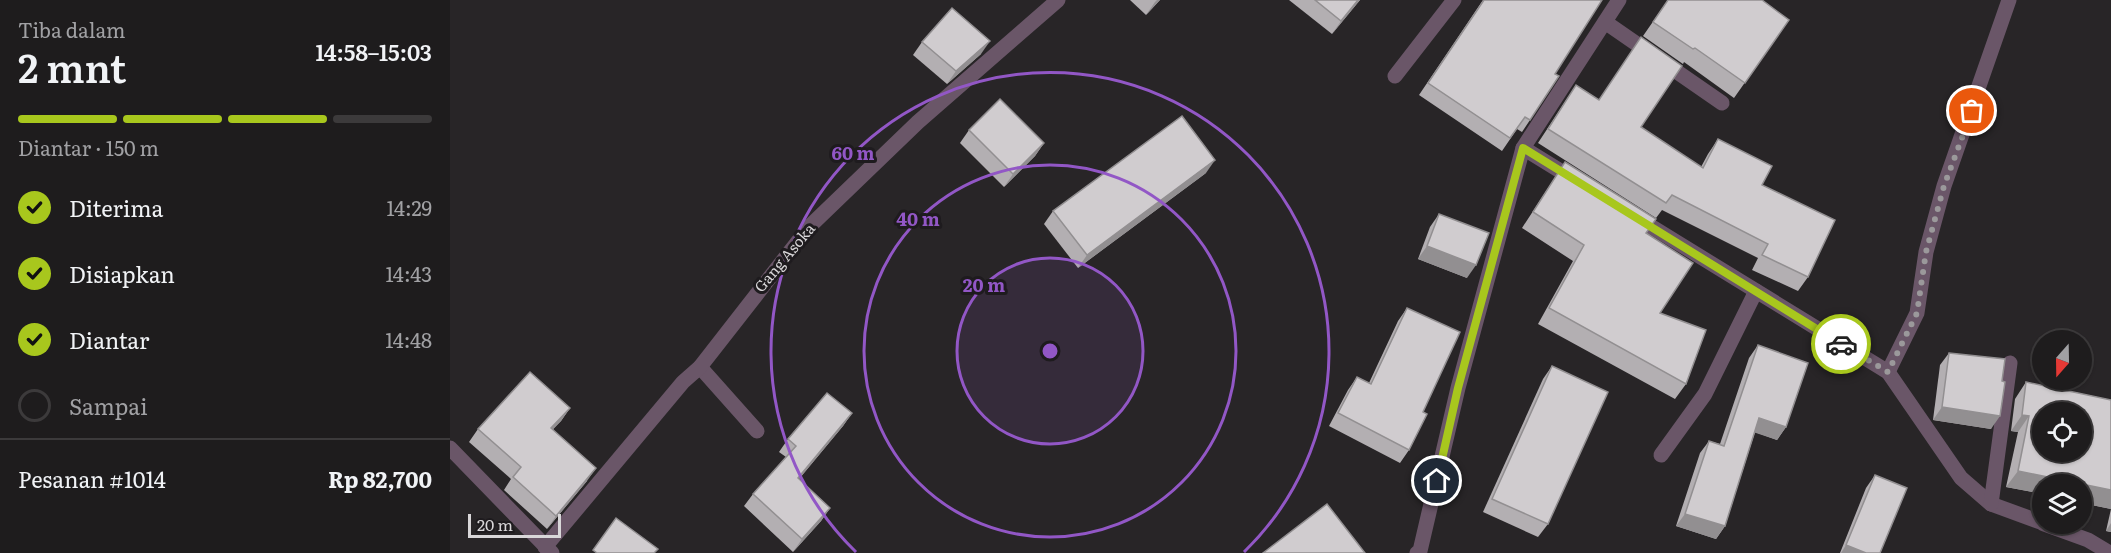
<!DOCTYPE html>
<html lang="id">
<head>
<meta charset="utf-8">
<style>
  body { margin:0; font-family:Literata,serif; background:#262526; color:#f1f3f6; height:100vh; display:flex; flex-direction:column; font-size:22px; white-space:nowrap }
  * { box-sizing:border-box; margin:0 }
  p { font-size:20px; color:#a1a1a4 }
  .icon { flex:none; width:33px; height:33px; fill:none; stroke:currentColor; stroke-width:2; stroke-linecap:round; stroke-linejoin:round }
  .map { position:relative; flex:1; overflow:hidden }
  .panel { display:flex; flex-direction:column; background:#1e1c1d; width:450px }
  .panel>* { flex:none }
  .needle { width:39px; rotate:200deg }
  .controls { position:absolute; left:1582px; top:330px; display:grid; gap:12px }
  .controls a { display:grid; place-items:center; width:60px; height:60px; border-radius:50%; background:#1e1c1d; box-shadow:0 2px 4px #0004,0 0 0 2px #3c3a3b; font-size:30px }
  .scale { position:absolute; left:18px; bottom:15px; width:93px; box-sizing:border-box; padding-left:6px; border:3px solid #d9d7d9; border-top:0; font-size:16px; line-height:21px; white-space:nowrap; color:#d9d7d9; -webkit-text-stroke:4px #1e1b1e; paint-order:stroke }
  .pin { position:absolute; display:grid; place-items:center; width:51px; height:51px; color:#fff; margin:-26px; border:3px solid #fff; border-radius:50%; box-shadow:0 2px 6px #0007 }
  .courier { position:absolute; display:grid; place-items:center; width:60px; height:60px; margin:-30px; border:4px solid #a8c71d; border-radius:50%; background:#fff; color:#222; box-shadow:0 2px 8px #0007 }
  .overview em { font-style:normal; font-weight:600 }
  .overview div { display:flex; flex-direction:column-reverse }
  .overview { display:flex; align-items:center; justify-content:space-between; height:102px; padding:0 18px }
  h1 { font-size:39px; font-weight:600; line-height:45px }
  .bar { display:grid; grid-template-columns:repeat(4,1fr); gap:9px 6px; align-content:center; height:72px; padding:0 18px }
  .bar i { height:8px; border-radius:4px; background:#3c3a3b }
  .bar .on { background:#a8c71d }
  .bar p { grid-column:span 4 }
  .line { display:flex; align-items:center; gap:15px; padding:0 18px; border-top:2px solid #3c3a3b }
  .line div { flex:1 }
  ol { padding:0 18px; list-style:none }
  li { display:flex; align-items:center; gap:18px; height:66px }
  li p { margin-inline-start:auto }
  li .icon { padding:6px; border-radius:50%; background:#a8c71d; color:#111; stroke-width:4 }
  li:last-child { color:#a1a1a4 }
  li i { width:33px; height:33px; border:3px solid #3c3a3b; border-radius:50% }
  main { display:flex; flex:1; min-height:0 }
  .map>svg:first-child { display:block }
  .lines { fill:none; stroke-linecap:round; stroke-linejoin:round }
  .minor { stroke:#6a5668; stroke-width:15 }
  .wall { fill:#b3afb2 }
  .shaded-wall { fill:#928f91 }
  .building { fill:#d0cccf; stroke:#928f91; stroke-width:1.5; fill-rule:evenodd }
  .done { stroke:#9b999b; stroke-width:6; stroke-dasharray:0 10.8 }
  .route { stroke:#a8c71d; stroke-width:8 }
  .ring { fill:none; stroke:#9257c6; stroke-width:3 }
  .labels { text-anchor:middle; stroke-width:6; stroke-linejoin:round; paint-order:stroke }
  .street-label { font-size:15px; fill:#d9d7d9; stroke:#1e1b1e }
  .centre { fill:#9257c6; stroke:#1e1b1e; stroke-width:3 }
  .ring-label { font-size:18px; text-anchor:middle; font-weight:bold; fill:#9257c6; stroke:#1e1b1e; stroke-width:6; stroke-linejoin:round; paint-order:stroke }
</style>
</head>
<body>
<main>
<section class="panel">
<div class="overview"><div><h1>2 mnt</h1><p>Tiba dalam</p></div><em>14:58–15:03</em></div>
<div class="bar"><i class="on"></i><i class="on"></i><i class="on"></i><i></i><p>Diantar · 150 m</p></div>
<ol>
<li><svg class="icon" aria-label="check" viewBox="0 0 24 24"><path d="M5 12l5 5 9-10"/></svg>Diterima<p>14:29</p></li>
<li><svg class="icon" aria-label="check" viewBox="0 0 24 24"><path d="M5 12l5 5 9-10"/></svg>Disiapkan<p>14:43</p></li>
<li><svg class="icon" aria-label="check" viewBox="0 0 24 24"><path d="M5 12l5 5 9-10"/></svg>Diantar<p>14:48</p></li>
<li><i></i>Sampai</li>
</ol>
<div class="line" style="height:78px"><div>Pesanan #1014</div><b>Rp 82,700</b></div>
</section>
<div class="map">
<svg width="1661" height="553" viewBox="0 0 1661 553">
  <rect width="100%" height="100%" fill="#282527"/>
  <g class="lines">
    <g class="minor">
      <path d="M 1155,22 L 1272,103"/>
      <path d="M 945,76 L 1004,0"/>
      <path d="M 1073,148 L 1125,180"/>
      <path d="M 1184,216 L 1438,372 L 1511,478 L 1541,504 L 1593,523"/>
      <path d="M 250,367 L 307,431"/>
      <path d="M 1438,372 L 1467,313 L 1476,252 L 1494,186 L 1559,0"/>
      <path d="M 0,448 L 102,553"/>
      <path d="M 1211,455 L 1255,394 L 1306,291"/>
      <path d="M 1541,504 L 1560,363"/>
      <path d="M 1594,524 L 1638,540 L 1660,553"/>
      <path d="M 95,547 L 233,382 L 250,367 L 360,226 L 468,122 L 608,0"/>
      <path d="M 967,553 L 970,551 L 1008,388 L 1073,148 L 1169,0"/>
    </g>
  </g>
  <g class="wall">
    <path d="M 680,0 L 710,0 L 696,15 Z"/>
    <path d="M 839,0 L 910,0 L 882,34 Z"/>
    <path d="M 1033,0 L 1105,74 L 1080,120 L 1072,132 L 1067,129 L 1052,151 L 969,95 Z"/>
    <path d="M 1218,0 L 1312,0 L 1312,1 L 1339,20 L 1284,98 L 1234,62 L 1233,64 L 1193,36 Z"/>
    <path d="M 472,42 L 531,54 L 497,84 L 463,55 Z"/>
    <path d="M 1126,85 L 1251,167 L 1258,154 L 1268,139 L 1312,185 L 1358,277 L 1348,291 L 1302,270 L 1308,258 L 1212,210 L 1206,218 L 1088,143 Z"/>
    <path d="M 519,130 L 594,143 L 585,156 L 554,187 L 510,143 Z"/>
    <path d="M 1115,162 L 1196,233 L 1210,313 L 1236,384 L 1225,399 L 1088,324 L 1123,261 L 1072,228 Z"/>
    <path d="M 756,173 L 628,268 L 594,224 L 603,211 Z"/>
    <path d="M 989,214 L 1017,278 L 968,259 L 980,227 Z"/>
    <path d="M 957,308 L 973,412 L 959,450 L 950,463 L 879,426 L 898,390 L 907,377 L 919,383 L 948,321 Z"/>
    <path d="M 1308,345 L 1336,427 L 1327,440 L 1305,432 L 1275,526 L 1266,539 L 1226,526 L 1250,453 L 1259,441 L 1270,444 L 1299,358 Z"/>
    <path d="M 1499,353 L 1552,381 L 1541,429 L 1483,420 L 1490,365 Z"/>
    <path d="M 1102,366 L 1098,524 L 1088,537 L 1033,512 L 1093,379 Z"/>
    <path d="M 1576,382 L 1661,400 L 1661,509 L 1632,503 L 1632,484 L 1593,484 L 1593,494 L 1556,487 L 1568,432 L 1561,431 L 1565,399 Z"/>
    <path d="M 120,408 L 111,421 L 103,429 L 137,481 L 97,529 L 54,490 L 61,479 L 19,442 L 28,429 Z"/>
    <path d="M 402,413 L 393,426 L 349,479 L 380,508 L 371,521 L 343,552 L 294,506 L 303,494 L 336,457 L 329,452 L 338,439 Z"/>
    <path d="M 1425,475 L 1430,553 L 1390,553 L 1416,488 Z"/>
    <path d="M 1661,509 L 1661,532 L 1656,531 Z"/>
  </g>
  <g class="shaded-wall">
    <path d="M 707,0 L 710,0 L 696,15 L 705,2 Z"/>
    <path d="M 908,0 L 910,0 L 882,34 L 891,21 Z"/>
    <path d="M 540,41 L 531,54 L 497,84 L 506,71 Z"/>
    <path d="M 594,143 L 585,156 L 554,187 L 563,174 Z"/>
    <path d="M 765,160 L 756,173 L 628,268 L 637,255 Z"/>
    <path d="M 977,246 L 1026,265 L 1017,278 L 968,259 Z"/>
    <path d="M 1492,407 L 1550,416 L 1541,429 L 1483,420 Z"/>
    <path d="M 120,408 L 111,421 L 92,441 L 101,428 Z"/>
    <path d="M 402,413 L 393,426 L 339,491 L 348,478 Z"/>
    <path d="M 1572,415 L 1579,416 L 1568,432 L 1561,431 Z"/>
    <path d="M 1309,418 L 1336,427 L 1327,440 L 1300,431 Z"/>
    <path d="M 146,468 L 137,481 L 97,529 L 106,516 Z"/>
    <path d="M 1568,471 L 1661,490 L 1661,509 L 1632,503 L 1632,484 L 1593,484 L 1593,494 L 1556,487 Z"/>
    <path d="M 380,508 L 371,521 L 343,552 L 352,539 Z"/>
    <path d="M 1235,514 L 1275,526 L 1266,539 L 1226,526 Z"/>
    <path d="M 1661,523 L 1661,532 L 1656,531 Z"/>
    <path d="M 1396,545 L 1416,553 L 1391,553 Z"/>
  </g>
  <g class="building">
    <path d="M 865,0 L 908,0 L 891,21 Z"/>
    <path d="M 1034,0 L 1152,0 L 1105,74 L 1109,76 L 1080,120 L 1075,117 L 1060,138 L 978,83 Z"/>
    <path d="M 1218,0 L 1312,0 L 1339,20 L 1295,83 L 1245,48 L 1243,49 L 1203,22 Z"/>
    <path d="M 502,8 L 540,41 L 506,71 L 472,42 Z"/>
    <path d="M 1191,37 L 1232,66 L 1191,127 L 1253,168 L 1268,139 L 1322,166 L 1312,185 L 1385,220 L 1358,277 L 1312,255 L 1318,244 L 1222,195 L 1216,203 L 1098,129 L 1126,85 L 1149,100 Z"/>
    <path d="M 550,99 L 594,143 L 563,174 L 519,130 Z"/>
    <path d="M 732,116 L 765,160 L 637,255 L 603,211 Z"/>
    <path d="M 1115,162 L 1206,219 L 1196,233 L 1243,263 L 1210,313 L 1256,330 L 1236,384 L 1099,308 L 1134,245 L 1083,212 Z"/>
    <path d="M 989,214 L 1039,233 L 1026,265 L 977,246 Z"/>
    <path d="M 957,308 L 1010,332 L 973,412 L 977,414 L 959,450 L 888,413 L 907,377 L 921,384 Z"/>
    <path d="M 1308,345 L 1358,363 L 1336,427 L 1309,418 L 1275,526 L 1235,514 L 1259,441 L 1274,446 Z"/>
    <path d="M 1499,353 L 1555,359 L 1552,381 L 1555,382 L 1550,416 L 1492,407 Z"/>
    <path d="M 1102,366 L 1158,392 L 1098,524 L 1042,499 Z"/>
    <path d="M 80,372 L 120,408 L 101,428 L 146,468 L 106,516 L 63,477 L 71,467 L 28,429 Z"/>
    <path d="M 1576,382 L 1661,400 L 1661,490 L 1568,471 L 1579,416 L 1572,415 ZM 1593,412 L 1632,412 L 1632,452 L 1593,452 Z"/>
    <path d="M 377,393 L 402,413 L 348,478 L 380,508 L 352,539 L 303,494 L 346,446 L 338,439 Z"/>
    <path d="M 1425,475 L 1457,488 L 1430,553 L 1416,553 L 1396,545 Z"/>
    <path d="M 877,504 L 915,553 L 813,553 Z"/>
    <path d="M 166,518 L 208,549 L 204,553 L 147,553 L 143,550 Z"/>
  </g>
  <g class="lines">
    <path class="done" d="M 1391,344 L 1438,372 L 1467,313 L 1476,252 L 1494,186 L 1522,111"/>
    <path class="route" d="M 987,481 L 1008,388 L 1073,148 L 1391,344"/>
  </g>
  <circle cx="600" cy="351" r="93" fill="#9257c6" fill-opacity=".12"/>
  <g class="ring">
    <circle cx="600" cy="351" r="93"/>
    <circle cx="600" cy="351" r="186"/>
    <path d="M406 552A279 279 0 1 1 794 552"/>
  </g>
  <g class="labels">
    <g class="street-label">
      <text transform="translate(335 258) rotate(-50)" y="5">Gang Asoka</text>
    </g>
  </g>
  <circle cx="600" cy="351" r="9" class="centre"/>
  <g class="ring-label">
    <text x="403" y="160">60 m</text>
    <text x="468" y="226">40 m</text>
    <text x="534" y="292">20 m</text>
  </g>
</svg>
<div class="controls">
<a><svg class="needle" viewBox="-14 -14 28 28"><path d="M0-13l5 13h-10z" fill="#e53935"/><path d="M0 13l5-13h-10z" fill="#a1a1a4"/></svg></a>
<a><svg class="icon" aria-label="locate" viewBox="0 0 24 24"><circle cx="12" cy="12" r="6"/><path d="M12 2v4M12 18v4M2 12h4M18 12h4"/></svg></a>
<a><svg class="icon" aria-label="layers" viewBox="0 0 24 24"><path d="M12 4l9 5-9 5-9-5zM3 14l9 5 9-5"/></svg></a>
</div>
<div class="scale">20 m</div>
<div class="pin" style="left:1522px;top:111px;background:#ea580c"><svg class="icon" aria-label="bag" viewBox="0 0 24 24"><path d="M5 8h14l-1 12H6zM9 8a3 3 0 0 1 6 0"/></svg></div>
<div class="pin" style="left:987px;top:481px;background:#1f2937"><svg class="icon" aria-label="home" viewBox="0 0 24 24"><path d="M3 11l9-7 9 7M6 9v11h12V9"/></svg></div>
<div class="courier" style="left:1391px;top:344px"><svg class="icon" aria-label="car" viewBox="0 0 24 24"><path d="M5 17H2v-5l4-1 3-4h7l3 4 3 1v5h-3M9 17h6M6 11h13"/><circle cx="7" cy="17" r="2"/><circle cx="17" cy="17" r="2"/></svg></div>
</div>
</main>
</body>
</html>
